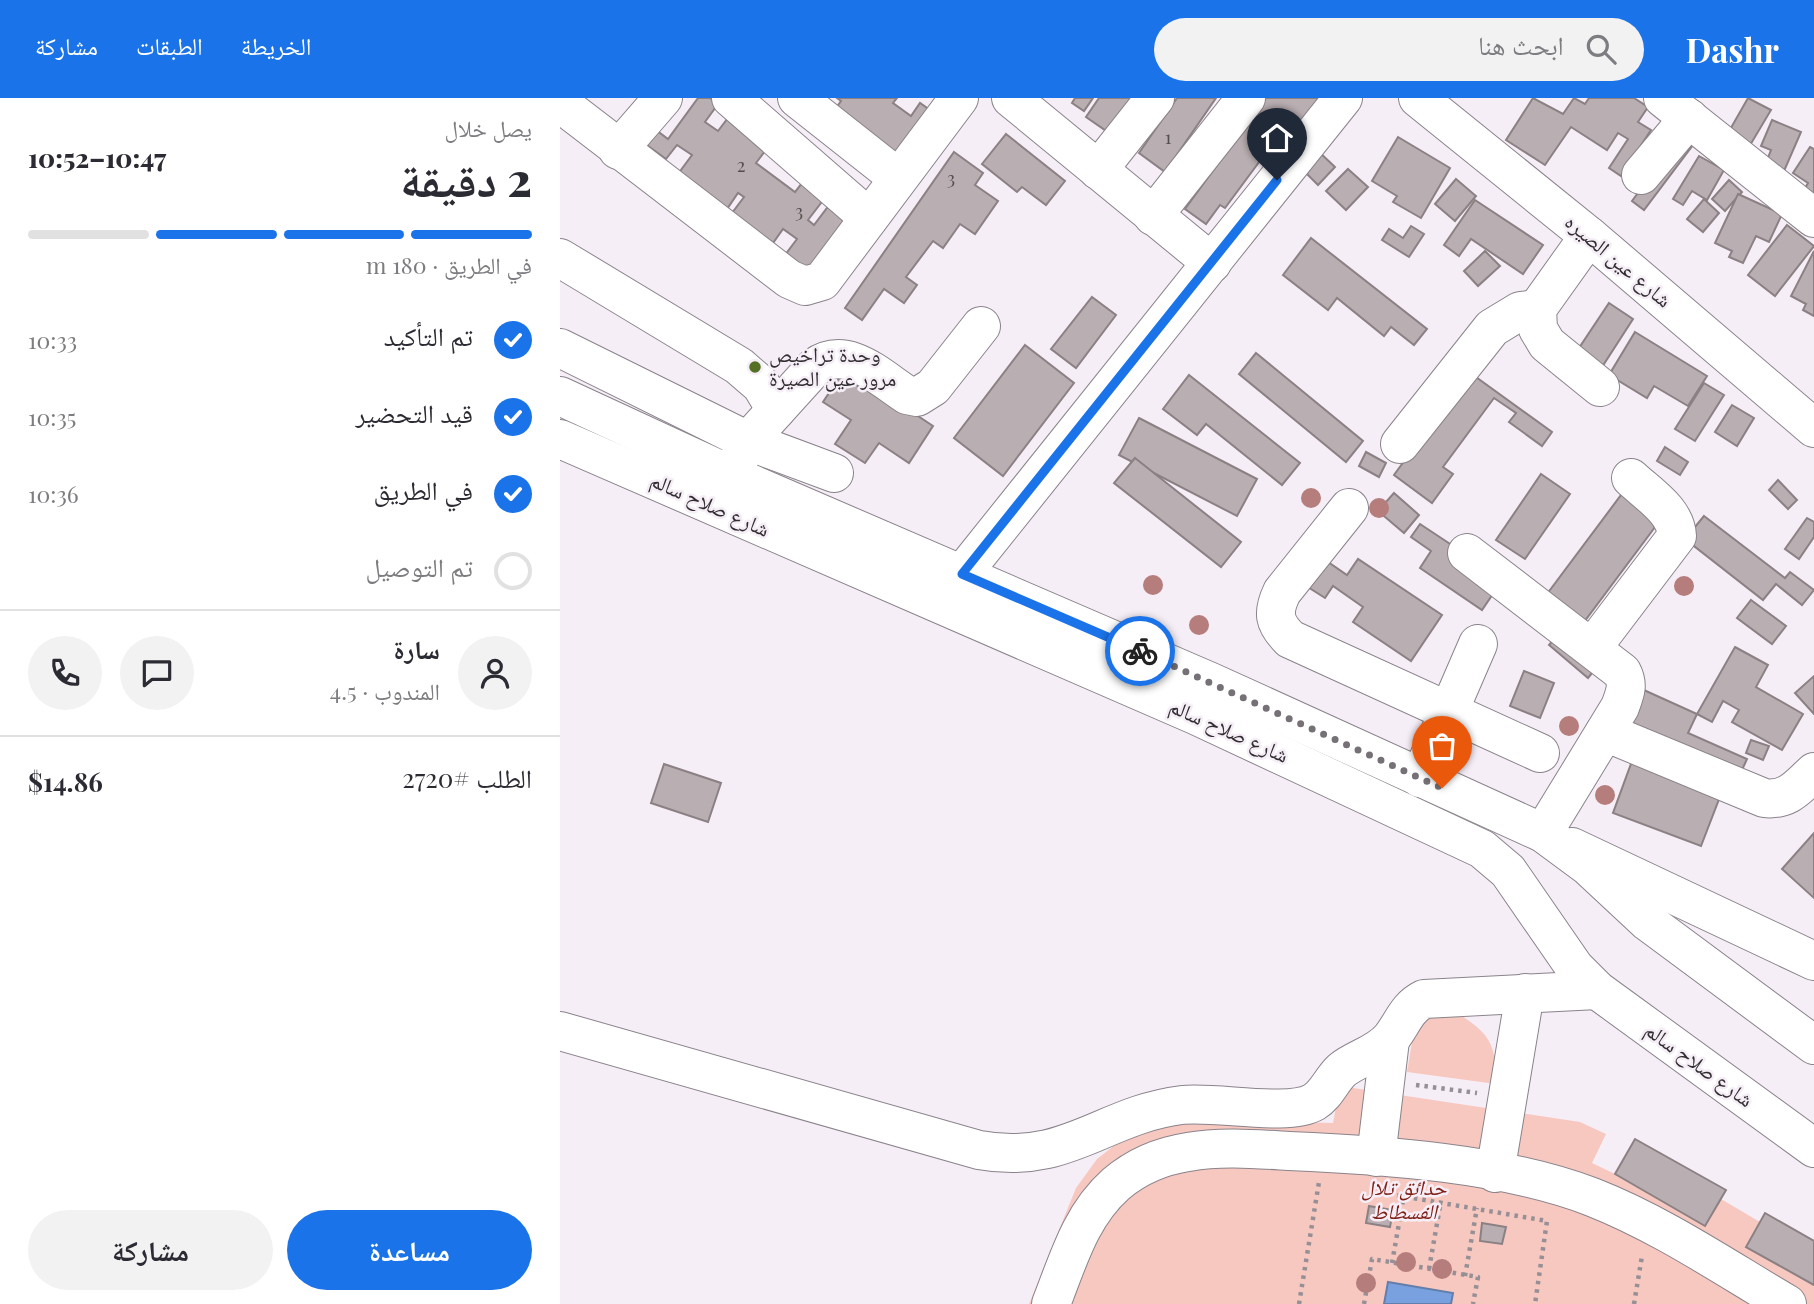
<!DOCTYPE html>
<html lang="ar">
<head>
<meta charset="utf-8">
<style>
  body { margin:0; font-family:"Playfair Display","Noto Naskh Arabic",serif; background:#f2f2f3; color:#2b2b33; direction:rtl; height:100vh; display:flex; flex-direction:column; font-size:26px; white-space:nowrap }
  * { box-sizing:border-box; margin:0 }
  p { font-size:23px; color:#7c7c81 }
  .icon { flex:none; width:38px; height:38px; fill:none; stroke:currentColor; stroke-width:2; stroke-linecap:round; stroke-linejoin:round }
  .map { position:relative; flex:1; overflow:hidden; direction:ltr }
  .details { display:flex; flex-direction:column; background:#fff; width:560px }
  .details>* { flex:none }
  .pin { position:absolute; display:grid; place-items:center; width:60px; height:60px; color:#fff; margin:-72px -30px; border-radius:50% 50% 50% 0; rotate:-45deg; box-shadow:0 0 7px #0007 }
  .pin .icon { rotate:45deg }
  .courier { position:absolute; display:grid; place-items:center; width:70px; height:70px; margin:-35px; border:5px solid #1a73e8; border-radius:50%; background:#fff; color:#222; box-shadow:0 2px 9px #0007 }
  .overview em { font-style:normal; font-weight:800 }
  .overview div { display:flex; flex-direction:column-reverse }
  .overview { display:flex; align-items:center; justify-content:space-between; height:119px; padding:0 28px }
  h1 { font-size:46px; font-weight:800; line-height:52px }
  .bar { display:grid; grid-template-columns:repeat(4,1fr); gap:10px 7px; align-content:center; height:84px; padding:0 28px }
  .bar i { height:9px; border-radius:5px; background:#e1e1e2 }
  .bar .current { background:#1a73e8 }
  .bar p { grid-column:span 4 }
  .line { display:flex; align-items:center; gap:18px; padding:0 28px; border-top:2px solid #e1e1e2 }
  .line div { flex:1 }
  .round { display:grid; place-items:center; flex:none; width:74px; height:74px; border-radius:37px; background:#f2f2f3 }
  ol { padding:0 28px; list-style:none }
  li { display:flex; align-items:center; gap:21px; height:77px }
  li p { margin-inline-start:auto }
  li .icon { padding:7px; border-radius:50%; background:#1a73e8; color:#fff; stroke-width:4 }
  li:last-child { color:#7c7c81 }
  li i { width:38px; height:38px; border:4px solid #e1e1e2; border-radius:50% }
  .action { display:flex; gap:14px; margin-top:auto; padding:14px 28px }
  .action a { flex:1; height:80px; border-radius:42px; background:#1a73e8; color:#fff; font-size:28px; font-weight:800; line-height:80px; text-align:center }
  .action a+a { background:#f2f2f3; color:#2b2b33 }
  header { display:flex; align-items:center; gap:42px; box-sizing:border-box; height:98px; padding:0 35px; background:#1a73e8; color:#fff }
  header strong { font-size:33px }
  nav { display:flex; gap:38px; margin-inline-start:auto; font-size:24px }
  .search { width:490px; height:63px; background:#f2f2f3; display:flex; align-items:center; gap:18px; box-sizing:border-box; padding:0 24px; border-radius:38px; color:#7c7c81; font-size:26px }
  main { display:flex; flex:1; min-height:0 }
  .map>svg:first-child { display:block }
  .green { fill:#f7c8c0 }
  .water { fill:#79a1df; stroke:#637eab; stroke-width:2 }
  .building { fill:#b9aeb1; stroke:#8b8083; stroke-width:2 }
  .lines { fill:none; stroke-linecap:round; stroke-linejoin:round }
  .minor-casing { stroke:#8a838b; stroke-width:40 }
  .major-casing { stroke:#8a838b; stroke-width:40 }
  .highway-casing { stroke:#8a838b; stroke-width:40 }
  .path { stroke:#969096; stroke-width:4.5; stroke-dasharray:3.5 5; stroke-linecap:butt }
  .minor { stroke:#fff; stroke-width:38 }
  .major { stroke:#fff; stroke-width:38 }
  .highway { stroke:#fff; stroke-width:38 }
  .tree { fill:#b57d7b }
  .done { stroke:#767176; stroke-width:7; stroke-dasharray:0 12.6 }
  .route { stroke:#1a73e8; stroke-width:9 }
  .poi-dot { fill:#547024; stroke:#f6eef6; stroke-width:2.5 }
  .labels { text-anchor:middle; stroke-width:5; stroke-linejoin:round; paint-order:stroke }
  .number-label { font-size:18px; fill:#534e51 }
  .street-label { font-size:21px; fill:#312e31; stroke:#f6eef6 }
  .poi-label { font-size:21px; fill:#312e31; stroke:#f6eef6; text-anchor:start }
  .park-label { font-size:21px; font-style:italic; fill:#802017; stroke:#f6eef6 }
</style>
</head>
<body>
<header>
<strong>Dashr</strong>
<div class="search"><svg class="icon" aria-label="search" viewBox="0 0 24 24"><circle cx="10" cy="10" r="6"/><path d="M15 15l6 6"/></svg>ابحث هنا</div>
<nav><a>الخريطة</a><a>الطبقات</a><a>مشاركة</a></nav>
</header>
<main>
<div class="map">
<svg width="1254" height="1206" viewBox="0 0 1254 1206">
  <rect width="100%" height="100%" fill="#f6eef6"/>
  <g class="green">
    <path d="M 899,916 C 932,937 936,949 936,986 L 847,974 L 852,944 L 864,920 Z"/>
    <path d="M 780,988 L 1020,1024 L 1046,1036 L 1032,1065 L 1055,1076 L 1075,1041 L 1166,1092 L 1161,1101 L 1200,1124 L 1205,1115 L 1254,1143 L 1254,1206 L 469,1206 L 516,1090 L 537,1061 L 565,1039 L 635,1021 L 773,1025 Z"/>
  </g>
  <path class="water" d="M 828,1184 L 893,1195 L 891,1206 L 824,1206 Z"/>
  <g class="building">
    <path d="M 138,0 L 150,0 L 158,6 L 145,24 L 158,33 L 168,20 L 208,49 L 196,65 L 235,94 L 242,85 L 264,101 L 248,122 L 254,127 L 270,106 L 295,124 L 255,179 L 225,157 L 237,141 L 223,131 L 213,145 L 172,115 L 184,99 L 178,95 L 167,111 L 118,76 L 132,57 L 117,47 L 106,61 L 77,40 L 96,32 L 108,41 Z"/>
    <path d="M 277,0 L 337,0 L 333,5 L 351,18 L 360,5 L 377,17 L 337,72 L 271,17 L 281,3 Z"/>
    <path d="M 515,0 L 533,0 L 524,13 L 512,5 Z"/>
    <path d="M 539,0 L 582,0 L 555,39 L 526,19 Z"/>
    <path d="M 617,0 L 656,0 L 605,74 L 579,55 Z"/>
    <path d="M 706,0 L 769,0 L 748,28 L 734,17 L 665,110 L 660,107 L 646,126 L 625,111 Z"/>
    <path d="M 973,0 L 1003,16 L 1014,0 L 1025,6 L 1029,0 L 1074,0 L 1088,9 L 1078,24 L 1091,32 L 1061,78 L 1049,70 L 1068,41 L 1058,35 L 1047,52 L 1011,29 L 985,67 L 946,42 Z"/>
    <path d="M 1188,0 L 1211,12 L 1186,54 L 1164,42 Z"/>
    <path d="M 1212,22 L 1241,34 L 1221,80 L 1203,72 L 1211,52 L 1201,48 Z"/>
    <path d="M 446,36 L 505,83 L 486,107 L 462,89 L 457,94 L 422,66 Z"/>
    <path d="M 1120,38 L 1133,47 L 1084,112 L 1072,103 Z"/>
    <path d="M 838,39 L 890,70 L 861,120 L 833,104 L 837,98 L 812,83 Z"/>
    <path d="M 1250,49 L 1254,51 L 1254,107 L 1238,102 L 1248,85 L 1233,75 Z"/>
    <path d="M 756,51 L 775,69 L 758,87 L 739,68 Z"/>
    <path d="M 394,54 L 423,75 L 415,87 L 438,103 L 415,136 L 400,126 L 383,150 L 373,143 L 346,179 L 357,187 L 344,205 L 324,191 L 302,222 L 285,210 Z"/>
    <path d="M 1139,58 L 1164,72 L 1147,102 L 1132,93 L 1123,107 L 1113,101 Z"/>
    <path d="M 788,71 L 808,89 L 786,112 L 766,93 Z"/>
    <path d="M 896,81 L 916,98 L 895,123 L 875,106 Z"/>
    <path d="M 1169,82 L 1182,94 L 1165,113 L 1152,101 Z"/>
    <path d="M 1178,96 L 1222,116 L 1209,144 L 1196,138 L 1183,165 L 1169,159 L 1172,153 L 1155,145 Z"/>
    <path d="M 1144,101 L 1159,115 L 1143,134 L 1127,121 Z"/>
    <path d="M 915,102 L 983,147 L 963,176 L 911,141 L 899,158 L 884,147 Z"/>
    <path d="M 1227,127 L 1254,148 L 1215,198 L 1188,177 Z"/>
    <path d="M 851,128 L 864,136 L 849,159 L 822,142 L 829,131 L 843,140 Z"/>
    <path d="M 751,140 L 867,231 L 854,247 L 831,229 L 824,238 L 777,200 L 768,212 L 723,177 Z"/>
    <path d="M 925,153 L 940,168 L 918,188 L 904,173 Z"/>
    <path d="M 1254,153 L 1254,218 L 1243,212 L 1246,206 L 1231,198 Z"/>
    <path d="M 532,199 L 556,217 L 516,270 L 491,251 Z"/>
    <path d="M 1049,205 L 1073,221 L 1042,269 L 1017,253 Z"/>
    <path d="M 1075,234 L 1147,278 L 1128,308 L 1094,288 L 1087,300 L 1049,277 Z"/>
    <path d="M 465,247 L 514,285 L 443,378 L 394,340 Z"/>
    <path d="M 696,255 L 803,343 L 786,364 L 679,276 Z"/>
    <path d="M 909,274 L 992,334 L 982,348 L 949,324 L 956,315 L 934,300 L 883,369 L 893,376 L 872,405 L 834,377 Z"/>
    <path d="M 281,277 L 298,288 L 302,281 L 373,328 L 349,365 L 319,345 L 305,365 L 275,346 L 291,322 L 263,304 Z"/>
    <path d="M 629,277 L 740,365 L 722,387 L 646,326 L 637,337 L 603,311 Z"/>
    <path d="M 1144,285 L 1164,297 L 1135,343 L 1115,331 Z"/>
    <path d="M 1172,307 L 1194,320 L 1177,348 L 1155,334 Z"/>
    <path d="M 579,320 L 697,381 L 677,418 L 559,357 Z"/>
    <path d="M 1105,349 L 1128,364 L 1120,377 L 1097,363 Z"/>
    <path d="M 806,354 L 826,365 L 819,379 L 799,368 Z"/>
    <path d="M 575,360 L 681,444 L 661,469 L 554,385 Z"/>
    <path d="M 981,376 L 1010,396 L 965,461 L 936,442 Z"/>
    <path d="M 1218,382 L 1237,402 L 1228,411 L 1209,392 Z"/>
    <path d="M 1064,393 L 1101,421 L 1024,524 L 987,496 Z"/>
    <path d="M 834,395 L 859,417 L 844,435 L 818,413 Z"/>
    <path d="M 1144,418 L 1225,480 L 1230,474 L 1254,492 L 1242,507 L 1216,486 L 1203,502 L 1125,441 Z"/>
    <path d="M 1247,420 L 1254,424 L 1254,439 L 1239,461 L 1225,451 Z"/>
    <path d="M 860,426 L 943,481 L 922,512 L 860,470 L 871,453 L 851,439 Z"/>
    <path d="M 758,457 L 787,477 L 798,461 L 882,517 L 851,563 L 793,524 L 803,509 L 773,488 L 765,500 L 740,484 Z"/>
    <path d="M 1191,502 L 1226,528 L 1212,546 L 1177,520 Z"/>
    <path d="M 1003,531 L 1042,563 L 1028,580 L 989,547 Z"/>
    <path d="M 1175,549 L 1208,567 L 1196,589 L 1243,616 L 1222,652 L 1172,624 L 1179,612 L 1163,603 L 1152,624 L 1137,616 Z"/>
    <path d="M 964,573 L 994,585 L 980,620 L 950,608 Z"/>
    <path d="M 1254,578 L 1254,616 L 1235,595 Z"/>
    <path d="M 1075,588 L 1137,616 L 1128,635 L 1187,661 L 1177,683 L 1057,630 Z"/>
    <path d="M 1191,642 L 1209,648 L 1203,662 L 1186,655 Z"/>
    <path d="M 1072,663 L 1161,696 L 1141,748 L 1053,715 Z"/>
    <path d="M 104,666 L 161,685 L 148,724 L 91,705 Z"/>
    <path d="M 1254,735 L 1254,800 L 1222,771 Z"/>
    <path d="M 1075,1041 L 1166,1092 L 1145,1128 L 1055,1076 Z"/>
    <path d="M 809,1108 L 833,1112 L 830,1129 L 806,1125 Z"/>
    <path d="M 1205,1115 L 1254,1143 L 1254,1187 L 1186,1149 Z"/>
    <path d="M 922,1125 L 946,1129 L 942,1146 L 920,1143 Z"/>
  </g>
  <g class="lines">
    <g class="minor-casing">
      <g id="minor">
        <path d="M 171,0 L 309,120"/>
        <path d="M 237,0 L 337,79"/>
        <path d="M 451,0 L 652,165"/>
        <path d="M 858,0 L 1029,138 L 1254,330"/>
        <path d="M 1103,0 L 1254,120"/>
        <path d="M 0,5 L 229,181 L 245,188 L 262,183 L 399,0"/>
        <path d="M 58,52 L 103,0"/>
        <path d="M 538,72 L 595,0"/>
        <path d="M 1081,77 L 1129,20"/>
        <path d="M 593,118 L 686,0"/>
        <path d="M 1029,138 L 977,211 L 978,231 L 987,246 L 1040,289"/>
        <path d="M 0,160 L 179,268 L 201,287 L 216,312"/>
        <path d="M 0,250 L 188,343 L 274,375"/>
        <path d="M 840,346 L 932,230 L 960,213 L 977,211"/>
        <path d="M 171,377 L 188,343 L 255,269 C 287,246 319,279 347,297 L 357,299 L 373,289 L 421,228"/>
        <path d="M 789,410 L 722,494 C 712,515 714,525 730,541 L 980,655"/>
        <path d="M 907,455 L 1062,574 C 1069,587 1065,595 1060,609 L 983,735"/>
        <path d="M 402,476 L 783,0"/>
        <path d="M 1032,550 L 1117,438 C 1116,413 1088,396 1071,380"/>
        <path d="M 1045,634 L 1204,700 C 1228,703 1238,689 1254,674"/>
        <path d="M 860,680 L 918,546"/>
        <path d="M 0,933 L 419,1052 C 507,1068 542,1017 622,1007 C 656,1003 728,1019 754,1004 C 767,996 771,982 782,972 C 797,960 818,956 831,940 C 843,925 846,910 864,901 L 1037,892"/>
        <path d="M 816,1059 L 830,942"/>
        <path d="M 935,1075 L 965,895"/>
        <path d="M 491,1206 C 508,1163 520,1118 556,1086 C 576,1069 602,1058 628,1054 C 660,1048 696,1051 729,1053 C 823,1057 944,1065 1032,1099 C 1101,1126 1164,1169 1227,1206"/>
      </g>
    </g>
    <g class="major-casing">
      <path id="major" d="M 1012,749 L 1254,863"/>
    </g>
    <g class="highway-casing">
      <g id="highway">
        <path d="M 0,298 L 171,377 L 651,584 L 983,735 L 1029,769 L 1088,824 L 1254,947"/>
        <path d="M 0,341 L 635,617 L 922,751 L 948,773 L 1015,870 L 1037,892 L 1254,1050"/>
      </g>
    </g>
    <g class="path">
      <path d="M 856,987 L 917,995"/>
      <path d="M 812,1093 L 987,1123 L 975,1206"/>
      <path d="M 832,1165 L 844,1097"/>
      <path d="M 869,1171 L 881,1103"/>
      <path d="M 905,1178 L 917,1110"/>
      <path d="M 739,1206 L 759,1084"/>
      <path d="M 804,1206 L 812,1161 L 918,1179 L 913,1206"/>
      <path d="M 1074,1206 L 1082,1158"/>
    </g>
    <use href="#minor" class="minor"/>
    <use href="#major" class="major"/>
    <use href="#highway" class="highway"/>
  </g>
  <g class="tree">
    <circle cx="751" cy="400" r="10"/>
    <circle cx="819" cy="410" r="10"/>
    <circle cx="593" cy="487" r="10"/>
    <circle cx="1124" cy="488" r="10"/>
    <circle cx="639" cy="527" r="10"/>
    <circle cx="1009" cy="628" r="10"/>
    <circle cx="1045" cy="697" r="10"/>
    <circle cx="846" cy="1164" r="10"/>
    <circle cx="882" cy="1171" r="10"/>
    <circle cx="806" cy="1185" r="10"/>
  </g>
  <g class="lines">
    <path class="done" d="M 580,553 L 882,690"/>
    <path class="route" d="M 580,553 L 402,476 L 717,82"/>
  </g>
  <circle class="poi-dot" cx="195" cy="269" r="7"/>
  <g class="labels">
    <g class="number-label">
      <text x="608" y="46">1</text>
      <text x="181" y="74">2</text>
      <text x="391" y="87">3</text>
      <text x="239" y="120">3</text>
    </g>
    <g class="street-label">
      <text transform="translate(1058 163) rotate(40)" y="7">شارع عين الصيره</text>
      <text transform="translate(150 407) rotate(24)" y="7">شارع صلاح سالم</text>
      <text transform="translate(669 633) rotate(24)" y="7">شارع صلاح سالم</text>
      <text transform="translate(1139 967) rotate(36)" y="7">شارع صلاح سالم</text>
    </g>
    <g class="poi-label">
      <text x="209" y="264">وحدة تراخيص<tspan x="209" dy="24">مرور عين الصيرة</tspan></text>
    </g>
    <g class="park-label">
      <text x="844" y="1097">حدائق تلال<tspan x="844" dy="24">الفسطاط</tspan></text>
    </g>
  </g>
</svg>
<div class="pin" style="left:882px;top:690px;background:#ea580c"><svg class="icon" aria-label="bag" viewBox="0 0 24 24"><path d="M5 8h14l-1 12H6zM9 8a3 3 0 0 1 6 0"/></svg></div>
<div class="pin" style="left:717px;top:82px;background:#1f2937"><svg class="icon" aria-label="home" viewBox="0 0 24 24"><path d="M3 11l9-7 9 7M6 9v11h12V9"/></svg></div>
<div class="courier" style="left:580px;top:553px"><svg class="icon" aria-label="bike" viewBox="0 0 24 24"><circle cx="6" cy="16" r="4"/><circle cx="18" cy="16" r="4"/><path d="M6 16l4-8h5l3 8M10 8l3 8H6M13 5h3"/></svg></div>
</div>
<section class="details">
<div class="overview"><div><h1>2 دقيقة</h1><p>يصل خلال</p></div><em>10:47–10:52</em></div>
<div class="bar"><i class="current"></i><i class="current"></i><i class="current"></i><i></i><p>في الطريق · 180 m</p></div>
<ol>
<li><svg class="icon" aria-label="check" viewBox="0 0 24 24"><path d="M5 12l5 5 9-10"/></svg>تم التأكيد<p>10:33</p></li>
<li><svg class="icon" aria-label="check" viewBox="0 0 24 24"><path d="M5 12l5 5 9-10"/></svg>قيد التحضير<p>10:35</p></li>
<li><svg class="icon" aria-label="check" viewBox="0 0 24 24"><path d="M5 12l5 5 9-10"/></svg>في الطريق<p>10:36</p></li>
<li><i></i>تم التوصيل</li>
</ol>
<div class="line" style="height:126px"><a class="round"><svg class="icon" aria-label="person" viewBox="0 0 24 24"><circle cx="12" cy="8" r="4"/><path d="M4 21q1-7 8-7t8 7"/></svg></a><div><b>سارة</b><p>المندوب · 4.5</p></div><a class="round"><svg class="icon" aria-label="chat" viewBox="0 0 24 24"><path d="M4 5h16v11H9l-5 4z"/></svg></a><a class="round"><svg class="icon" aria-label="phone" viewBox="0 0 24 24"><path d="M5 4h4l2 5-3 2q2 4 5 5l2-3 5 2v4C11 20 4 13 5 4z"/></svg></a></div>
<div class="line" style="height:91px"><div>الطلب #2720</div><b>$14.86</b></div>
<div class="action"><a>مساعدة</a><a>مشاركة</a></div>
</section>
</main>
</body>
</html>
